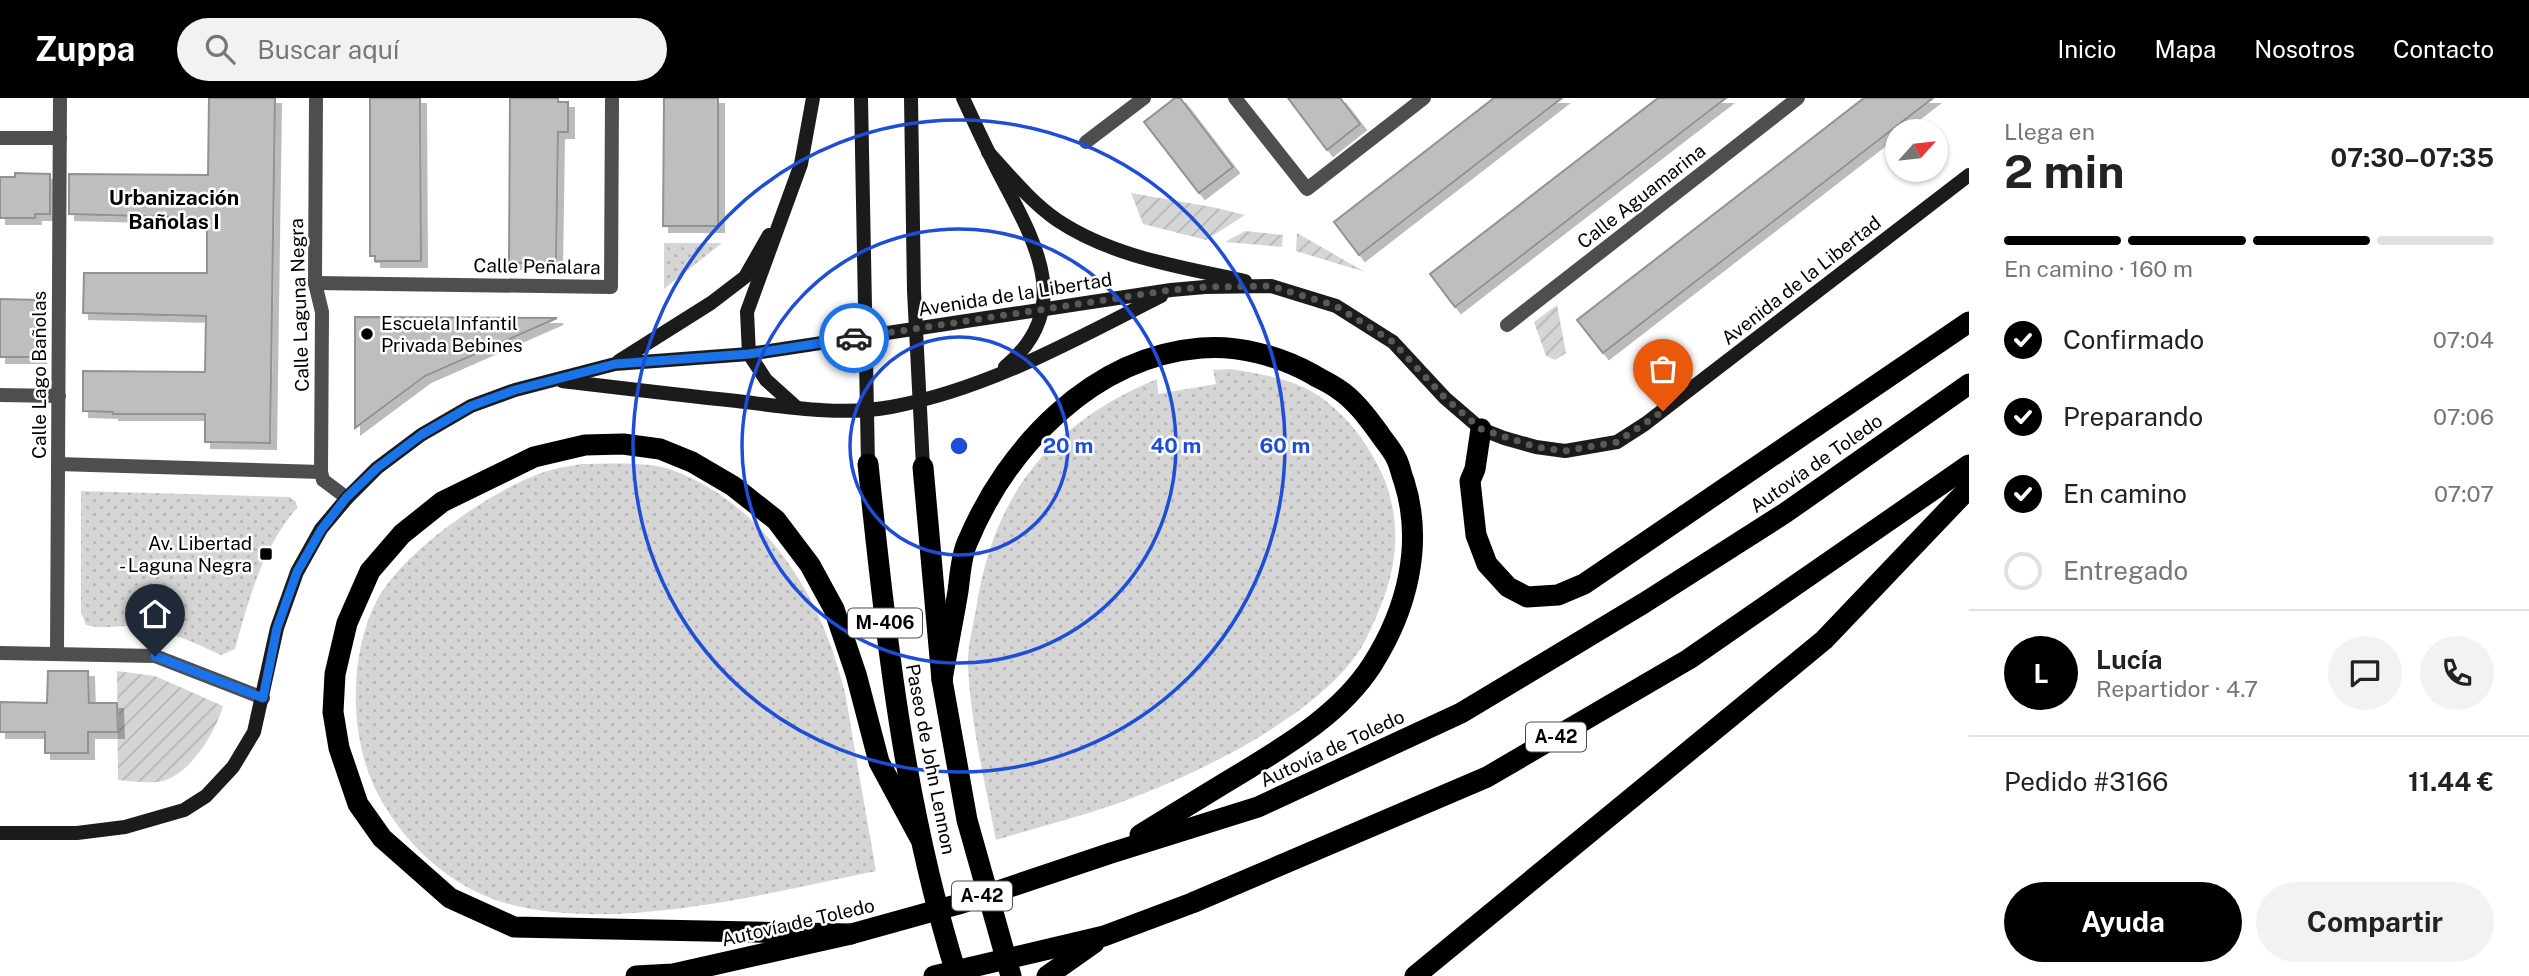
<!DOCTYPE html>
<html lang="es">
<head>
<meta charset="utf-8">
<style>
  body { margin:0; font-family:"Public Sans",sans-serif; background:#f2f2f2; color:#222; height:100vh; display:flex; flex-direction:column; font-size:26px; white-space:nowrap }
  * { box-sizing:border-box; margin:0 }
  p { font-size:23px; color:#767676 }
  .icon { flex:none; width:38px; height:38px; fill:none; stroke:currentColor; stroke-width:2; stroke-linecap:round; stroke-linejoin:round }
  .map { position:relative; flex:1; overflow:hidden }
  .drawer { display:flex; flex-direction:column; background:#fff; width:560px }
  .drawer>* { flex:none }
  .needle { width:46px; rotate:63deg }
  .tools { position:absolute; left:1885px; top:21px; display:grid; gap:14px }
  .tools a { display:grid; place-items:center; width:63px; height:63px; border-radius:50%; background:#fff; box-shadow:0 2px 5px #0004; font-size:35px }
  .pin { position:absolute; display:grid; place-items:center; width:60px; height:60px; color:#fff; margin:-72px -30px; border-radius:50% 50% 50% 0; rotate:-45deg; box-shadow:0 0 7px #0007 }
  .pin .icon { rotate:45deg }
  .courier { position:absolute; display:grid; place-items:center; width:70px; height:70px; margin:-35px; border:5px solid #1a73e8; border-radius:50%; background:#fff; color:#222; box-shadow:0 2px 9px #0007 }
  .overview em { font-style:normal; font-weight:700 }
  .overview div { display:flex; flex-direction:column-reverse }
  .overview { display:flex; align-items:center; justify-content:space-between; height:119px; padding:0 35px }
  h1 { font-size:46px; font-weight:700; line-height:52px }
  .bar { display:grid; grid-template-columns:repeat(4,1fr); gap:10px 7px; align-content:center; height:84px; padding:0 35px }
  .bar i { height:9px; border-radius:5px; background:#e0e0e0 }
  .bar .active { background:#000 }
  .bar p { grid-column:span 4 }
  .line { display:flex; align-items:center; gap:18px; padding:0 35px; border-top:2px solid #e0e0e0 }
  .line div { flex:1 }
  .round { display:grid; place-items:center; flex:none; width:74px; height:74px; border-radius:37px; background:#f2f2f2 }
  ol { padding:0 35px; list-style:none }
  li { display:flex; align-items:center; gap:21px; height:77px }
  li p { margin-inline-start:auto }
  li .icon { padding:7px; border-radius:50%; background:#000; color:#fff; stroke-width:4 }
  li:last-child { color:#767676 }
  li i { width:38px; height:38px; border:4px solid #e0e0e0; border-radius:50% }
  .primary-button { display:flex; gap:14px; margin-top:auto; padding:14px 35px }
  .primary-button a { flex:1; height:80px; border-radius:42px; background:#000; color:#fff; font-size:28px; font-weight:700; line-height:80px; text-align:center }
  .primary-button a+a { background:#f2f2f2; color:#222 }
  header { display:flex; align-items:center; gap:42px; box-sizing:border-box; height:98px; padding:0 35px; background:#000; color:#fff }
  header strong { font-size:33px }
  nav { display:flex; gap:38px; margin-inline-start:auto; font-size:24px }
  .search { width:490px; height:63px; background:#f2f2f2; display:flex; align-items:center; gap:18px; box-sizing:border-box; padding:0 24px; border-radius:38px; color:#767676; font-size:26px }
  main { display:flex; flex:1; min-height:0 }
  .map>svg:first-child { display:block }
  .grass { fill:url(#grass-dots) }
  .garden { fill:url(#garden-furrows) }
  .building { fill:#bebebe; stroke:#929292; stroke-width:2; filter:url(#shadow) }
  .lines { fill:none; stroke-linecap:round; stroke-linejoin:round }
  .street { stroke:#4e4e4e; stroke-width:14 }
  .secondary { stroke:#1b1b1b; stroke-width:14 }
  .highway { stroke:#000; stroke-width:21 }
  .done { stroke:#595959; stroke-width:7; stroke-dasharray:0 12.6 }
  .route { stroke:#1a73e8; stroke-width:9 }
  .ring { fill:none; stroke:#1d4ed8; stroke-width:3.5 }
  .poi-dot { fill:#000; stroke:#fff; stroke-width:2.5 }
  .labels { text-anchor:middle; stroke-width:5; stroke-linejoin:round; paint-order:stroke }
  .shield { fill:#fff; stroke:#4c4c4c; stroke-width:2 }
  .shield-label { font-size:18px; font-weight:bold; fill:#000 }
  .street-label { font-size:19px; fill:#000; stroke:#fff }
  .poi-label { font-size:19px; fill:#000; stroke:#fff; text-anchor:start }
  .neighbourhood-label { font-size:21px; font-weight:bold; fill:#000; stroke:#fff }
  .centre { fill:#1d4ed8; stroke:#fff; stroke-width:3.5 }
  .ring-label { font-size:21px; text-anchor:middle; font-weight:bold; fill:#1d4ed8; stroke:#fff; stroke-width:5; stroke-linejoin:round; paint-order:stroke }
</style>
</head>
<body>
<header>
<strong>Zuppa</strong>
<div class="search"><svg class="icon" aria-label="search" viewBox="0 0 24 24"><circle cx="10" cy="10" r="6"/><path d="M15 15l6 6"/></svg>Buscar aquí</div>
<nav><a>Inicio</a><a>Mapa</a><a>Nosotros</a><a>Contacto</a></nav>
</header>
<main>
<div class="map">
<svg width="1969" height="878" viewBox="0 0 1969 878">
  <defs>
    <pattern id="grass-dots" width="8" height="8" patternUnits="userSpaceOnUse" patternTransform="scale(1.75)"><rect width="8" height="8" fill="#d5d5d5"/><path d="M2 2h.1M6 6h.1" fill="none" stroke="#b5b5b5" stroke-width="1.8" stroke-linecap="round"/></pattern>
    <pattern id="garden-furrows" width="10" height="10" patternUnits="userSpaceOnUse" patternTransform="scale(1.75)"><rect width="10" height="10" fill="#d5d5d5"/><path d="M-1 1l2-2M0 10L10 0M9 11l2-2" fill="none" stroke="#b5b5b5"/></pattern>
    <filter id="shadow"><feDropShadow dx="6" dy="6" stdDeviation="0" flood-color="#0004"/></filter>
  </defs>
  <rect width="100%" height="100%" fill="#fff"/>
  <g class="grass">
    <path d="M 664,145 L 722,145 L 664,191 Z"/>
    <path d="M 1231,271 C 1255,275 1280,279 1303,289 C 1340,306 1370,346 1385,383 C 1400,423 1398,462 1383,502 C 1377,517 1370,535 1361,550 C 1317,620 1190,680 1113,707 C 1075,720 1035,730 996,742 C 985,685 971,627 968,569 C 967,550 973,529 976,511 C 994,395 1050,326 1157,281 L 1158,296 L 1216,286 L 1213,272 Z"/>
    <path d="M 582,366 C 607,366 649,363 672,372 C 762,405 819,494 842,584 C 848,604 850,626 854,647 C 861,689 869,731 876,773 C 768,795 613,836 505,805 C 451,789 405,747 379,698 C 349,644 348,559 376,504 C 401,454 497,387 551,372 C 561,369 571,368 582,366 Z"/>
    <path d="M 81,393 L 290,399 L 296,404 L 297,410 C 262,450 249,501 235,551 L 221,557 C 194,545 167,531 136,528 C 119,527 104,532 86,527 L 81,514 Z"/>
  </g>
  <g class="garden">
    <path d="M 1131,95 L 1212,109 L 1245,117 L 1206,142 L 1143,126 Z"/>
    <path d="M 1245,133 L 1283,137 L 1282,149 L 1225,144 Z"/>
    <path d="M 1297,135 L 1365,174 L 1296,153 Z"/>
    <path d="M 1557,207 L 1566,255 L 1555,262 L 1546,258 L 1534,224 Z"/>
    <path d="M 117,573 L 155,578 L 223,608 C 216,634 188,681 157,684 C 144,685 130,683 118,682 Z"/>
  </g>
  <g class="building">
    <path d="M 209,0 L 275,0 L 270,345 L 205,344 L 205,316 L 113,316 L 113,314 L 83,313 L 83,273 L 205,274 L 206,218 L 83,215 L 84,175 L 207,175 L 207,120 L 69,116 L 69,76 L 208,77 Z"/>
    <path d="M 370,0 L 420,0 L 421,163 L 375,163 L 375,158 L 370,158 Z"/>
    <path d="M 510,0 L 558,0 L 558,4 L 568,4 L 568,34 L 558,34 L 556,165 L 509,165 Z"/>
    <path d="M 664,0 L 718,0 L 718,128 L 663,128 Z"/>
    <path d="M 1175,0 L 1180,0 L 1233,69 L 1199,95 L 1144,24 Z"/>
    <path d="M 1288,0 L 1340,0 L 1360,26 L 1327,52 Z"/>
    <path d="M 1494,0 L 1562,0 L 1359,157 L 1334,124 Z"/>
    <path d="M 1658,0 L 1726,0 L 1455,209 L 1430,176 Z"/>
    <path d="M 1864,0 L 1933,0 L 1603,255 L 1577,222 Z"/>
    <path d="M 15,75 L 50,76 L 50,116 L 35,116 L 35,120 L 0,120 L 0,79 L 15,79 Z"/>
    <path d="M 0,201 L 39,202 L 40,259 L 0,259 Z"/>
    <path d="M 355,219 L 557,220 L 425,278 L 355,330 Z"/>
    <path d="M 48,573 L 88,573 L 89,605 L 117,605 L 118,634 L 88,634 L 88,655 L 45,655 L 45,634 L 0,634 L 0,604 L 47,605 Z"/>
  </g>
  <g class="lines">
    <g class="street">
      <path d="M 316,0 L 315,185 L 322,214 L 321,374 L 323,382 L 347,400"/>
      <path d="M 1235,0 L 1307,91 L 1424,0"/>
      <path d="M 0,40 L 60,40"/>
      <path d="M 1086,44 L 1144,0"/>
      <path d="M 315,185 L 611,189 L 612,0"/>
      <path d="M 1507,227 L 1798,0"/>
      <path d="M 0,297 L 59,298"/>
      <path d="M 58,366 L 321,374"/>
      <path d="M 0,555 L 155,558 L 263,600"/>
      <path d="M 57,555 L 60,0"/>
    </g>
    <g class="secondary">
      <path d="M 861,0 L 868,366"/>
      <path d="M 911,0 L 914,193 L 923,369"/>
      <path d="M 963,0 C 975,26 987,52 1000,77 C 1034,142 1076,210 1005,269"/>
      <path d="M 988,54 C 1009,77 1031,104 1057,122 C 1112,159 1181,169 1245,183"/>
      <path d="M 619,263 L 711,205 L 745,179 L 769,137"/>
      <path d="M 562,283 C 621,290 679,297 737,303 C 787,309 841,318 891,309 C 988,291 1074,242 1161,198"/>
      <path d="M 796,309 L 766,282 L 749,256 L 747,214 L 801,66 L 813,0"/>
      <path d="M 0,735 L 77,735 L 125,729 L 184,712 L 206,698 L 233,669 L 254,634 L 277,530 L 297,474 L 321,431 L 347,400 L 377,370 L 421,337 L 471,308 L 515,292 L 615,266 L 749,256 L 1171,192 L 1205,189 L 1271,188 L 1336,208 L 1393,244 L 1445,300 L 1481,331 L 1504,340 L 1536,349 L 1565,353 L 1617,344 L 1645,326 L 1969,77"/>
    </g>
    <g class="highway">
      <path d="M 1481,331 L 1475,371 L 1470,383 L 1476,437 L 1487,466 L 1508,489 L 1527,499 L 1558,497 L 1584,486 L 1969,224"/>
      <path d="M 868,366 C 886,542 904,708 957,878"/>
      <path d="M 923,369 L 942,582 L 967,722 L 1011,878"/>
      <path d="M 942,582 C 947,552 953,523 958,493 C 960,478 961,459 967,445 C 1007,349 1092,259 1201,250 C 1239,247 1279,258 1312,276 C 1320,281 1330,285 1338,291 C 1354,301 1368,320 1379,335 C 1384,343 1392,351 1396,360 C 1400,367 1401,376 1404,383 C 1424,446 1407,512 1372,567 C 1341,615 1290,645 1243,674 C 1208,695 1174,716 1140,737"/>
      <path d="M 851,836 L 514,829 L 450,800 L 382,740 L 358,706 L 339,650 L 333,614 L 335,576 L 347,525 L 370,473 L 402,436 L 442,404 L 534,359 L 585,347 L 623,346 L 660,351 L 692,364 L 733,388 L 776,422 L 810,467 L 834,511 L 856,576 L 879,664 L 920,740"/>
      <path d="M 636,878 L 673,876 L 851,836 L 959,806 L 1111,755 L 1258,709 L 1461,615 L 1644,505 L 1785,415 L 1969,286"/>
      <path d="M 934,878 L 1104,838 L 1192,805 L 1487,679 L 1689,561 L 1969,367"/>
      <path d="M 1047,878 L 1094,845"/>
      <path d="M 1415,878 L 1824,542 L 1969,390"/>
    </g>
  </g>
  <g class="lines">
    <path class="done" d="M 854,240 L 1171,192 L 1205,189 L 1271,188 L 1336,208 L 1393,244 L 1445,300 L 1481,331 L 1536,349 L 1565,353 L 1617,344 L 1663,313"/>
    <path class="route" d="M 155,558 L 263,600 L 277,530 L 297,474 L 321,432 L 346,400 L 377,370 L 421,337 L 471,308 L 515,292 L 615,266 L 749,256 L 854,240"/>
  </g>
  <g class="ring">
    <circle cx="959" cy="348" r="109"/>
    <circle cx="959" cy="348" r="217"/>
    <circle cx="959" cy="348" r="326"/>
  </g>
  <g class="poi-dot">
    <circle cx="367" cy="236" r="7"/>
    <rect x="259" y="449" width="14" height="14" rx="3.5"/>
  </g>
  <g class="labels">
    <g class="shield">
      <rect x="848" y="510.5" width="74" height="29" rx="5"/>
      <rect x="1526" y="624.5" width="60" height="29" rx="5"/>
      <rect x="952" y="783.5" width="60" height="29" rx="5"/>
    </g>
    <g class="shield-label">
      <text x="885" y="531">M-406</text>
      <text x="1556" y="645">A-42</text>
      <text x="982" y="804">A-42</text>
    </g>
    <g class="street-label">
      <text transform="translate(1641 98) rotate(-38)" y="7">Calle Aguamarina</text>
      <text transform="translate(537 168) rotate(1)" y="7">Calle Peñalara</text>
      <text transform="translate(1801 182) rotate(-38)" y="7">Avenida de la Libertad</text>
      <text transform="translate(1015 196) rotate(-9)" y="7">Avenida de la Libertad</text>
      <text transform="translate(299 207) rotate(-92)" y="7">Calle Laguna Negra</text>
      <text transform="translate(39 277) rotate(-90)" y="7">Calle Lago Bañolas</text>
      <text transform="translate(1816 365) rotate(-35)" y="7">Autovía de Toledo</text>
      <text transform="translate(1332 650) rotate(-25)" y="7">Autovía de Toledo</text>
      <text transform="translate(931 661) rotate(79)" y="7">Paseo de John Lennon</text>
      <text transform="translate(798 824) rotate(-13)" y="7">Autovía de Toledo</text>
    </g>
    <g class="poi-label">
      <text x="381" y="232">Escuela Infantil<tspan x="381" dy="22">Privada Bebines</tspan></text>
      <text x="252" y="452" text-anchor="end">Av. Libertad<tspan x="252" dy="22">- Laguna Negra</tspan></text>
    </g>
    <g class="neighbourhood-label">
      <text x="174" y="107">Urbanización<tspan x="174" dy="24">Bañolas I</tspan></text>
    </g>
  </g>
  <circle cx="959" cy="348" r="10" class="centre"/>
  <g class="ring-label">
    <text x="1068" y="355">20 m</text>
    <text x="1176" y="355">40 m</text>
    <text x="1285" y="355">60 m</text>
  </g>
</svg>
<div class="tools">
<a><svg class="needle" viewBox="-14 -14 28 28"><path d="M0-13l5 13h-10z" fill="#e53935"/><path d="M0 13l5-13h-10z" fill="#767676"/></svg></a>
</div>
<div class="pin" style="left:1663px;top:313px;background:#ea580c"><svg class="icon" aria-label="bag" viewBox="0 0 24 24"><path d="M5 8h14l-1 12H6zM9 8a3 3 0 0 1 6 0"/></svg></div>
<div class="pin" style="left:155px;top:558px;background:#1f2937"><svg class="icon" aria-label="home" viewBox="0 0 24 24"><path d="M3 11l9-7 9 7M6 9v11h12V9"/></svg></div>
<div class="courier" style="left:854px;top:240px"><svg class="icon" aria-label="car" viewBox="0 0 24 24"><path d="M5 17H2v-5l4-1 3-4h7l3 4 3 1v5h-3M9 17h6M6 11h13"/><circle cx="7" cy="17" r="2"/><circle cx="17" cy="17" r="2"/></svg></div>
</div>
<section class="drawer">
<div class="overview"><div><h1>2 min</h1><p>Llega en</p></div><em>07:30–07:35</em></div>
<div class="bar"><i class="active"></i><i class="active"></i><i class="active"></i><i></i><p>En camino · 160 m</p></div>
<ol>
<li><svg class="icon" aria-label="check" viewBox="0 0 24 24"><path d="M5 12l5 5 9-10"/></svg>Confirmado<p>07:04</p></li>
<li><svg class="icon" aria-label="check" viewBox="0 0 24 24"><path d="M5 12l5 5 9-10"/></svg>Preparando<p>07:06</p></li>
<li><svg class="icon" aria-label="check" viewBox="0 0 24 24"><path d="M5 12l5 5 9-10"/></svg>En camino<p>07:07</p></li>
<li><i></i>Entregado</li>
</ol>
<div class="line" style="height:126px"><b class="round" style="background:#000;color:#fff">L</b><div><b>Lucía</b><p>Repartidor · 4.7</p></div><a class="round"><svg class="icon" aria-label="chat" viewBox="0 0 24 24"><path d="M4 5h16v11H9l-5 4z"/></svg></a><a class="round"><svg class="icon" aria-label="phone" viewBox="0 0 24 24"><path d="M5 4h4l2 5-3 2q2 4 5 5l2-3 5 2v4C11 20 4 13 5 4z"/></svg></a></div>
<div class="line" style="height:91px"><div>Pedido #3166</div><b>11.44 €</b></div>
<div class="primary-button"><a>Ayuda</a><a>Compartir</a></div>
</section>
</main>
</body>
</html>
